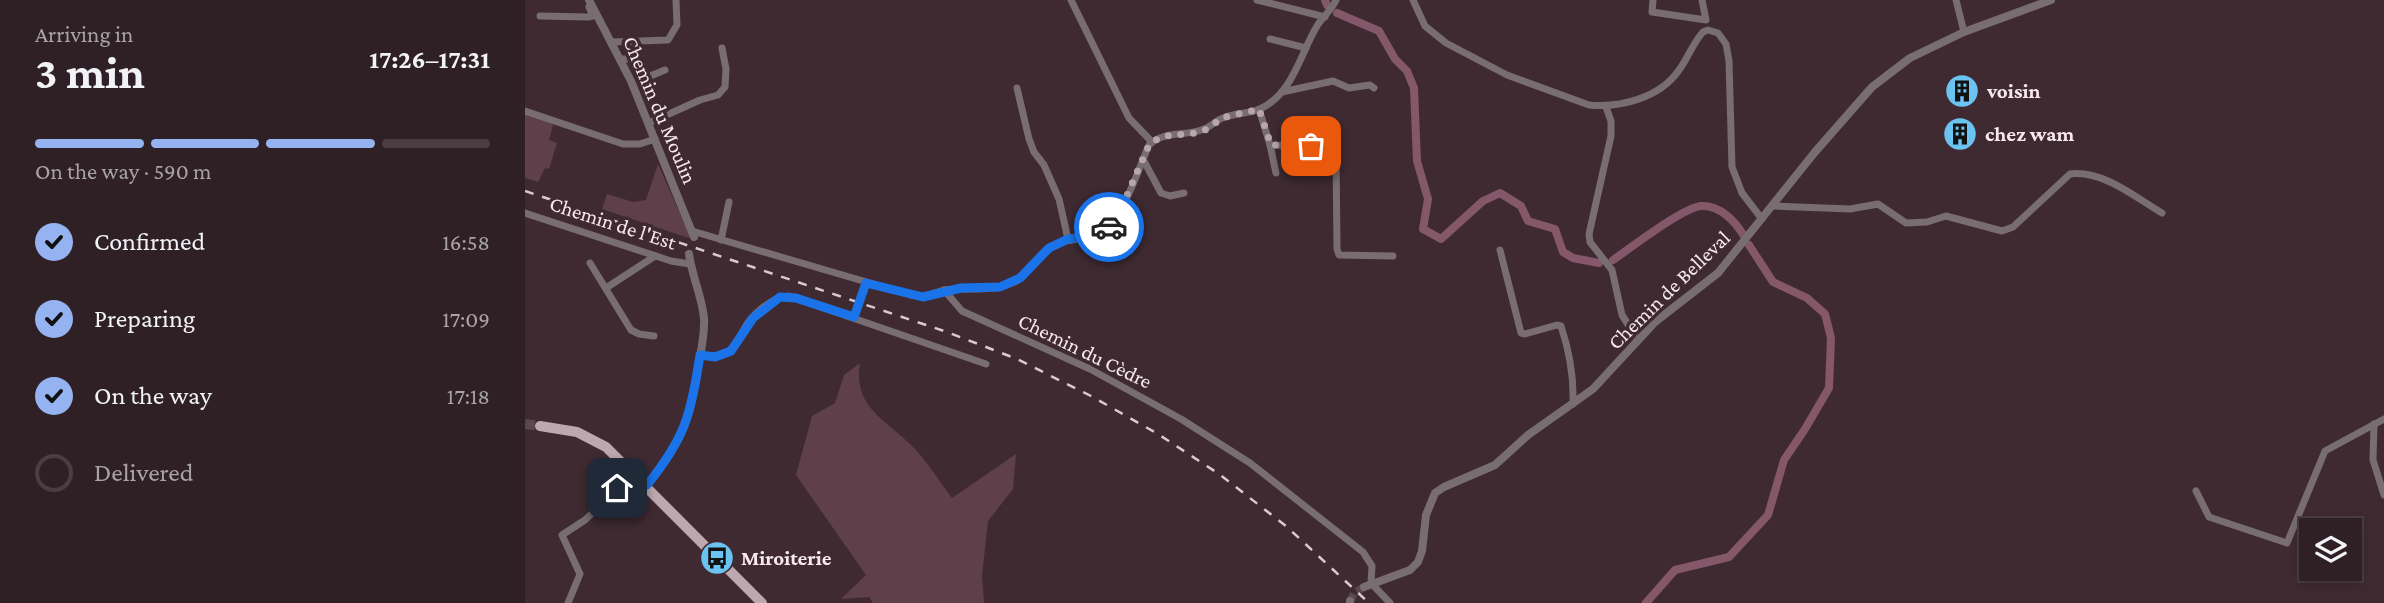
<!DOCTYPE html>
<html lang="en">
<head>
<meta charset="utf-8">
<style>
  body { margin:0; font-family:"Crimson Pro",serif; background:#3b2d32; color:#f1f3f6; height:100vh; display:flex; flex-direction:column; font-size:26px; white-space:nowrap }
  * { box-sizing:border-box; margin:0 }
  p { font-size:23px; color:#a7a3a7 }
  .icon { flex:none; width:38px; height:38px; fill:none; stroke:currentColor; stroke-width:2; stroke-linecap:round; stroke-linejoin:round }
  .map { position:relative; flex:1; overflow:hidden }
  .side { display:flex; flex-direction:column; background:#2f2026; width:525px }
  .side>* { flex:none }
  .controls { position:absolute; left:1774px; top:518px; display:grid; gap:14px }
  .controls a { display:grid; place-items:center; width:63px; height:63px; border-radius:0px; background:#2f2026; box-shadow:0 4px 10px #0003,0 0 0 2px #4a3e43; font-size:35px }
  .pin { position:absolute; display:grid; place-items:center; width:60px; height:60px; color:#fff; margin:-30px; border-radius:14px; box-shadow:0 4px 10px #0006 }
  .courier { position:absolute; display:grid; place-items:center; width:70px; height:70px; margin:-35px; border:5px solid #1a73e8; border-radius:50%; background:#fff; color:#222; box-shadow:0 2px 9px #0007 }
  .headline em { font-style:normal; font-weight:700 }
  .headline div { display:flex; flex-direction:column-reverse }
  .headline { display:flex; align-items:center; justify-content:space-between; height:119px; padding:0 35px }
  h1 { font-size:46px; font-weight:700; line-height:52px }
  .bar { display:grid; grid-template-columns:repeat(4,1fr); gap:10px 7px; align-content:center; height:84px; padding:0 35px }
  .bar i { height:9px; border-radius:5px; background:#4a3e43 }
  .bar .selected { background:#95b2f1 }
  .bar p { grid-column:span 4 }
  ol { padding:0 35px; list-style:none }
  li { display:flex; align-items:center; gap:21px; height:77px }
  li p { margin-inline-start:auto }
  li .icon { padding:7px; border-radius:50%; background:#95b2f1; color:#111; stroke-width:4 }
  li:last-child { color:#a7a3a7 }
  li i { width:38px; height:38px; border:4px solid #4a3e43; border-radius:50% }
  main { display:flex; flex:1; min-height:0 }
  .map>svg:first-child { display:block }
  .green { fill:#5e3f4a }
  .lines { fill:none; stroke-linecap:round; stroke-linejoin:round }
  .canal { stroke:#845869; stroke-width:8 }
  .tertiary-tunnel { stroke:#5b474e; stroke-width:8; stroke-dasharray:8 4; stroke-linecap:butt }
  .primary-tunnel { stroke:#5b474e; stroke-width:10; stroke-dasharray:10 5; stroke-linecap:butt }
  .minor { stroke:#786d71; stroke-width:7 }
  .tertiary { stroke:#786d71; stroke-width:8 }
  .primary { stroke:#bea8af; stroke-width:10 }
  .rail { stroke:#dacad0; stroke-width:2.5; stroke-dasharray:9 9; stroke-linecap:butt }
  .minor-bridge { stroke:#786d71; stroke-width:7 }
  .done { stroke:#b7a6ac; stroke-width:7; stroke-dasharray:0 12.6 }
  .route { stroke:#1a73e8; stroke-width:9 }
  .labels { text-anchor:middle; stroke-width:7; stroke-linejoin:round; paint-order:stroke }
  .poi-label { font-size:21px; font-weight:bold; fill:#f7e9ee; stroke:#3f2a32; text-anchor:start }
  .street-label { font-size:21px; fill:#f7e9ee; stroke:#3f2a32 }
</style>
</head>
<body>
<main>
<section class="side">
<div class="headline"><div><h1>3 min</h1><p>Arriving in</p></div><em>17:26–17:31</em></div>
<div class="bar"><i class="selected"></i><i class="selected"></i><i class="selected"></i><i></i><p>On the way · 590 m</p></div>
<ol>
<li><svg class="icon" aria-label="check" viewBox="0 0 24 24"><path d="M5 12l5 5 9-10"/></svg>Confirmed<p>16:58</p></li>
<li><svg class="icon" aria-label="check" viewBox="0 0 24 24"><path d="M5 12l5 5 9-10"/></svg>Preparing<p>17:09</p></li>
<li><svg class="icon" aria-label="check" viewBox="0 0 24 24"><path d="M5 12l5 5 9-10"/></svg>On the way<p>17:18</p></li>
<li><i></i>Delivered</li>
</ol>
</section>
<div class="map">
<svg width="1859" height="603" viewBox="0 0 1859 603">
  <rect width="100%" height="100%" fill="#3f2a32"/>
  <g class="green">
    <path d="M 0,114 L 26,123 L 28,125 L 24,140 L 32,143 L 24,169 L 20,168 L 13,182 L 0,178 Z"/>
    <path d="M 133,164 L 165,236 L 164,238 L 77,209 L 82,194 L 108,202 L 121,200 Z"/>
    <path d="M 335,363 C 328,408 360,418 387,446 C 402,461 414,481 427,498 L 491,454 L 488,489 L 463,521 L 457,576 L 459,603 L 348,603 L 344,597 L 316,599 L 341,575 L 271,475 L 287,416 L 310,403 L 319,375 Z"/>
  </g>
  <g class="lines">
    <g class="canal">
      <path d="M 800,0 L 802,5"/>
      <path d="M 812,13 L 854,31 L 870,59 L 882,71 L 889,88 L 892,161 L 903,199 L 898,229 L 916,239 L 958,201 L 975,193 L 996,206 L 1003,221 L 1030,229 L 1038,252 L 1048,258 L 1074,263"/>
      <path d="M 1088,260 C 1106,248 1157,208 1176,206 C 1195,205 1210,221 1219,236"/>
      <path d="M 1121,603 L 1150,570 L 1204,557 L 1243,515 L 1259,460 L 1280,429 L 1304,388 L 1306,338 L 1300,314 L 1282,298 L 1248,282 L 1224,245"/>
    </g>
    <path class="tertiary-tunnel" d="M 825,601 L 829,593 L 839,587"/>
    <path class="primary-tunnel" d="M 0,424 L 15,426"/>
    <g class="minor">
      <path d="M 546,0 L 604,118 L 627,142"/>
      <path d="M 732,0 L 800,17"/>
      <path d="M 888,0 L 900,26 L 921,43 L 982,75 L 1064,105 C 1095,108 1135,98 1154,70 C 1163,58 1168,43 1178,32 L 1183,30 L 1193,33 L 1201,44 L 1204,61 L 1207,167 L 1217,193 L 1237,219"/>
      <path d="M 1128,0 L 1127,12 L 1181,20 L 1177,0"/>
      <path d="M 1431,0 L 1439,32"/>
      <path d="M 15,16 L 63,17 L 68,16 L 64,7"/>
      <path d="M 745,39 L 781,48"/>
      <path d="M 87,42 L 143,40 L 152,25 L 151,0"/>
      <path d="M 96,59 L 106,59 C 116,83 118,79 140,70"/>
      <path d="M 492,88 L 504,139 L 509,152 L 519,165 L 534,199 L 543,239"/>
      <path d="M 757,92 L 808,81 L 824,88 L 845,85 L 849,88"/>
      <path d="M 1081,107 L 1086,121 L 1086,136 L 1064,234 L 1065,242 L 1087,270 L 1097,315 L 1113,340"/>
      <path d="M 734,109 L 745,145 L 807,147 L 811,151 L 812,249 L 814,255 L 868,256"/>
      <path d="M 0,111 L 98,144 L 115,144 L 130,139"/>
      <path d="M 124,123 L 175,100 L 193,95 L 200,87 L 201,69 L 197,48"/>
      <path d="M 745,145 L 751,173"/>
      <path d="M 618,159 L 636,193 L 645,196 L 659,193"/>
      <path d="M 1248,206 L 1325,209 L 1353,204 L 1381,223 L 1402,222 L 1421,216 L 1477,231 L 1488,227 L 1545,174 C 1578,170 1610,197 1637,213"/>
      <path d="M 0,213 L 146,261 L 165,264"/>
      <path d="M 167,231 L 386,295 L 398,297 L 419,290 L 437,311 L 565,369 L 656,419 L 725,463 L 838,552 L 847,566 L 846,583 L 865,603"/>
      <path d="M 196,240 L 204,202"/>
      <path d="M 975,250 L 996,333 L 1000,334 L 1032,325 L 1036,326 C 1045,353 1049,376 1048,404"/>
      <path d="M 65,263 L 106,330 L 114,334 L 129,336"/>
      <path d="M 81,288 L 130,256"/>
      <path d="M 419,290 C 442,287 473,293 493,280 C 505,272 512,257 523,249 C 537,238 554,241 569,236 C 596,228 613,169 624,145 C 640,130 660,137 679,129 C 686,127 691,120 698,118 C 709,113 723,114 735,109 C 768,94 775,54 792,26 C 798,16 806,11 811,0"/>
      <path d="M 175,355 C 200,359 207,352 218,331 C 225,316 246,297 264,296 L 461,364"/>
      <path d="M 1849,424 L 1848,460 L 1859,495"/>
      <path d="M 1671,491 L 1684,517 L 1762,543 L 1800,451 L 1859,419"/>
      <path d="M 43,603 L 55,574 L 37,535 L 60,520 L 108,473"/>
    </g>
    <g class="tertiary">
      <path d="M 64,0 L 106,81 L 169,237"/>
      <path d="M 122,485 C 156,443 165,421 173,367 C 176,351 180,335 179,318 C 177,297 167,276 164,254"/>
      <path d="M 839,587 L 885,570 L 893,562 L 897,551 L 901,515 L 910,493 L 919,487 L 970,465 L 1003,435 L 1068,389 L 1130,322 L 1193,273 L 1290,152 L 1347,87 L 1385,58 L 1439,32 L 1526,0"/>
      <path d="M 825,603 L 825,601"/>
    </g>
    <path class="primary" d="M 15,426 L 52,432 L 81,447 L 237,603"/>
    <path class="rail" d="M 0,191 L 422,332 L 492,359 L 566,396 L 633,434 L 694,474 L 761,526 L 844,603"/>
    <path class="minor-bridge" d="M 331,312 L 337,294"/>
  </g>
  <g class="lines">
    <path class="done" d="M 584,227 L 592,218 L 624,145 C 642,129 661,139 682,129 C 687,126 691,122 696,119 C 706,114 722,113 734,109 L 746,145 L 786,146"/>
    <path class="route" d="M 92,488 L 108,472 L 122,485 C 160,438 166,415 175,355 L 190,357 L 206,351 L 228,318 L 255,297 L 271,298 L 329,317 L 341,283 L 398,297 L 436,288 L 475,287 L 495,278 L 524,248 L 543,239 L 570,236 L 584,227"/>
  </g>
  <defs>
    <g id="building-disc" transform="scale(1.75)"><circle r="9.5" fill="#6bc3f2" stroke="#3f2a32"/><path d="M-4-6H4V6H1V3H-1V6H-4ZM-2.5-4.3h1.7v1.8h-1.7ZM.8-4.3h1.7v1.8H.8ZM-2.5-1h1.7V.8h-1.7ZM.8-1h1.7V.8H.8Z" fill="#111"/></g>
    <g id="bus-disc" transform="scale(1.75)"><circle r="9.5" fill="#6bc3f2" stroke="#3f2a32"/><path d="M-5-6H5V4H4V6H2V4H-2V6H-4V4H-5ZM-3.5-4V0h7V-4ZM-3.5 1.2v1.5H-2V1.2ZM2 1.2v1.5H3.5V1.2Z" fill="#111"/></g>
  </defs>
  <g fill-rule="evenodd">
    <use href="#building-disc" x="1437" y="91"/>
    <use href="#building-disc" x="1435" y="134"/>
    <use href="#bus-disc" x="192" y="558"/>
  </g>
  <g class="labels">
    <g class="poi-label">
      <text x="1462" y="98">voisin</text>
      <text x="1460" y="141">chez wam</text>
      <text x="216" y="565">Miroiterie</text>
    </g>
    <g class="street-label">
      <text transform="translate(135 110) rotate(67)" y="7">Chemin du Moulin</text>
      <text transform="translate(88 223) rotate(18)" y="7">Chemin de l'Est</text>
      <text transform="translate(1144 290) rotate(-44)" y="7">Chemin de Belleval</text>
      <text transform="translate(560 351) rotate(26)" y="7">Chemin du Cèdre</text>
    </g>
  </g>
</svg>
<div class="controls">
<a><svg class="icon" aria-label="layers" viewBox="0 0 24 24"><path d="M12 4l9 5-9 5-9-5zM3 14l9 5 9-5"/></svg></a>
</div>
<div class="pin" style="left:786px;top:146px;background:#ea580c"><svg class="icon" aria-label="bag" viewBox="0 0 24 24"><path d="M5 8h14l-1 12H6zM9 8a3 3 0 0 1 6 0"/></svg></div>
<div class="pin" style="left:92px;top:488px;background:#1f2937"><svg class="icon" aria-label="home" viewBox="0 0 24 24"><path d="M3 11l9-7 9 7M6 9v11h12V9"/></svg></div>
<div class="courier" style="left:584px;top:227px"><svg class="icon" aria-label="car" viewBox="0 0 24 24"><path d="M5 17H2v-5l4-1 3-4h7l3 4 3 1v5h-3M9 17h6M6 11h13"/><circle cx="7" cy="17" r="2"/><circle cx="17" cy="17" r="2"/></svg></div>
</div>
</main>
</body>
</html>
